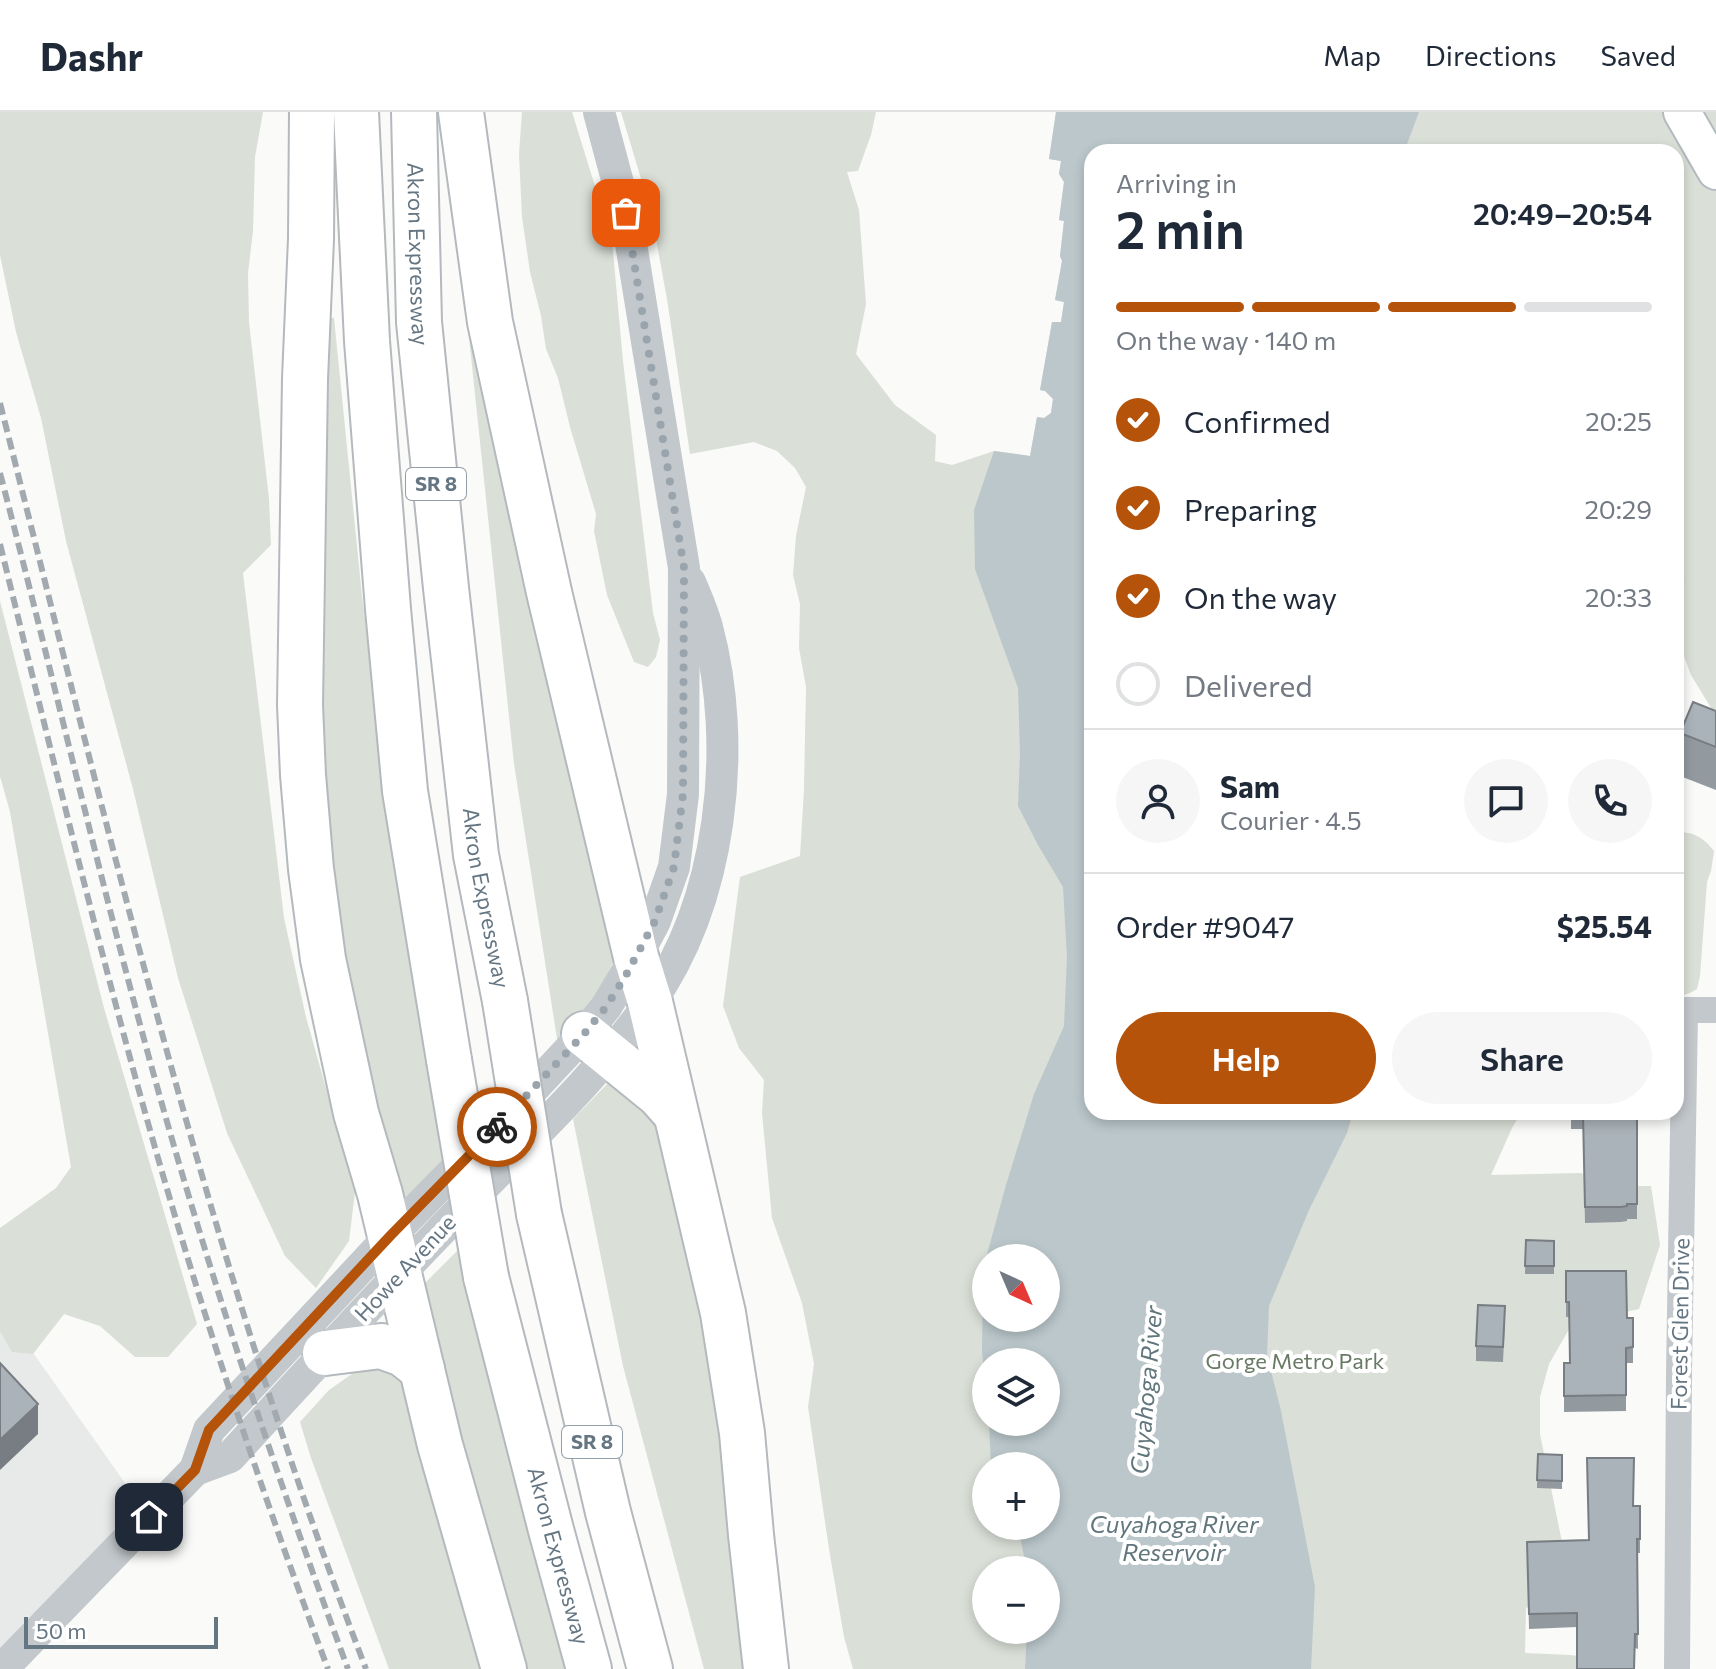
<!DOCTYPE html>
<html lang="en">
<head>
<meta charset="utf-8">
<style>
  body { margin:0; font-family:Commissioner,sans-serif; background:#f6f6f7; color:#1f2937; height:100vh; display:flex; flex-direction:column; font-size:30px; white-space:nowrap }
  * { box-sizing:border-box; margin:0 }
  p { font-size:26px; color:#747a83 }
  .icon { flex:none; width:44px; height:44px; fill:none; stroke:currentColor; stroke-width:2; stroke-linecap:round; stroke-linejoin:round }
  .map { position:relative; flex:1; overflow:hidden }
  .side { position:absolute; left:1084px; top:32px; width:600px; height:976px; display:flex; flex-direction:column; background:#fff; border-radius:24px; box-shadow:0 4px 12px #0003 }
  .side>* { flex:none }
  .needle { width:52px; rotate:136deg }
  .controls { position:absolute; left:972px; top:1132px; display:grid; gap:16px }
  .controls a { display:grid; place-items:center; width:88px; height:88px; border-radius:50%; background:#fff; box-shadow:0 4px 12px #0003; font-size:40px }
  .scale { position:absolute; left:24px; bottom:20px; width:194px; box-sizing:border-box; padding-left:8px; border:4px solid #657683; border-top:0; font-size:22px; line-height:28px; white-space:nowrap; color:#657683; -webkit-text-stroke:6px #fff; paint-order:stroke }
  .pin { position:absolute; display:grid; place-items:center; width:68px; height:68px; color:#fff; margin:-34px; border-radius:16px; box-shadow:0 4px 12px #0006 }
  .courier { position:absolute; display:grid; place-items:center; width:80px; height:80px; margin:-40px; border:6px solid #b45309; border-radius:50%; background:#fff; color:#222; box-shadow:0 2px 10px #0007 }
  .head em { font-style:normal; font-weight:600 }
  .head div { display:flex; flex-direction:column-reverse }
  .head { display:flex; align-items:center; justify-content:space-between; height:136px; padding:0 32px }
  h1 { font-size:52px; font-weight:600; line-height:60px }
  .bar { display:grid; grid-template-columns:repeat(4,1fr); gap:12px 8px; align-content:center; height:96px; padding:0 32px }
  .bar i { height:10px; border-radius:6px; background:#e0e1e3 }
  .bar .on { background:#b45309 }
  .bar p { grid-column:span 4 }
  .line { display:flex; align-items:center; gap:20px; padding:0 32px; border-top:2px solid #e0e1e3 }
  .line div { flex:1 }
  .round { display:grid; place-items:center; flex:none; width:84px; height:84px; border-radius:42px; background:#f6f6f7 }
  ol { padding:0 32px; list-style:none }
  li { display:flex; align-items:center; gap:24px; height:88px }
  li p { margin-inline-start:auto }
  li .icon { padding:8px; border-radius:50%; background:#b45309; color:#fff; stroke-width:4 }
  li:last-child { color:#747a83 }
  li i { width:44px; height:44px; border:4px solid #e0e1e3; border-radius:50% }
  .action { display:flex; gap:16px; margin-top:auto; padding:16px 32px }
  .action a { flex:1; height:92px; border-radius:48px; background:#b45309; color:#fff; font-size:32px; font-weight:600; line-height:92px; text-align:center }
  .action a+a { background:#f6f6f7; color:#1f2937 }
  header { display:flex; align-items:center; gap:48px; box-sizing:border-box; height:112px; padding:0 40px; background:#fff; border-bottom:2px solid #e0e1e3 }
  header strong { font-size:38px }
  nav { display:flex; gap:44px; margin-inline-start:auto; font-size:28px }
  .map>svg:first-child { display:block }
  .built { fill:#e8e9e9 }
  .green { fill:#dadfd7; fill-rule:evenodd }
  .water { fill:#bbc7cb }
  .lines { fill:none; stroke-linecap:round; stroke-linejoin:round }
  .secondary-casing { stroke:#b3babf; stroke-width:40 }
  .motorway-casing { stroke:#b4b9bd; stroke-width:48 }
  .minor { stroke:#c3c8cc; stroke-width:26 }
  .tertiary { stroke:#c3c8cc; stroke-width:32 }
  .secondary { stroke:#fff; stroke-width:36 }
  .motorway { stroke:#fff; stroke-width:44 }
  .rail { stroke:#a2aab0; stroke-width:6; stroke-dasharray:12 6; stroke-linecap:butt }
  .motorway-bridge-casing { stroke:#b4b9bd; stroke-width:48; stroke-linecap:butt }
  .motorway-bridge { stroke:#fff; stroke-width:44 }
  .wall { fill:#929a9f }
  .shaded-wall { fill:#777d82 }
  .building { fill:#aab3b9; stroke:#777d82; stroke-width:2 }
  .done { stroke:#99a4ac; stroke-width:8; stroke-dasharray:0 14.4 }
  .route { stroke:#b45309; stroke-width:10 }
  .labels { text-anchor:middle; stroke-width:8; stroke-linejoin:round; paint-order:stroke }
  .shield { fill:#fff; stroke:#939fa8; stroke-width:2 }
  .shield-label { font-size:20px; font-weight:bold; fill:#657683 }
  .street-label { font-size:22px; fill:#657683; stroke:#fff }
  .park-label { font-size:22px; fill:#687a64; stroke:#fff }
  .water-label { font-size:24px; font-style:italic; fill:#60757c; stroke:#fff }
</style>
</head>
<body>
<header>
<strong>Dashr</strong>
<nav><a>Map</a><a>Directions</a><a>Saved</a></nav>
</header>
<div class="map">
<svg width="1716" height="1557" viewBox="0 0 1716 1557">
  <rect width="100%" height="100%" fill="#fafaf8"/>
  <path class="built" d="M 0,1194 L 149,1405 L 0,1557 Z"/>
  <g class="green">
    <path d="M 0,0 L 263,0 L 255,45 L 253,119 L 248,161 L 249,210 L 269,387 L 271,433 L 243,461 L 284,806 L 306,905 L 355,1080 L 349,1129 L 316,1176 L 285,1144 L 227,1021 L 178,866 L 133,677 L 66,429 L 41,306 L 16,220 L 0,143 Z"/>
    <path d="M 522,0 L 572,0 L 612,129 L 623,249 L 638,376 L 653,501 L 660,528 L 656,545 L 648,555 L 634,550 L 607,483 L 594,419 L 596,402 L 570,315 L 558,266 L 546,237 L 541,204 L 530,160 L 522,105 L 519,42 Z"/>
    <path d="M 621,0 L 876,0 L 871,23 L 858,59 L 847,60 L 859,98 L 866,192 L 856,242 L 895,293 L 936,323 L 935,349 L 952,353 L 994,339 L 1030,344 L 1037,305 L 1044,306 L 1051,301 L 1053,287 L 1045,279 L 1040,278 L 1052,210 L 1061,210 L 1064,190 L 1055,188 L 1062,149 L 1060,144 L 1064,109 L 1059,108 L 1064,70 L 1059,62 L 1061,49 L 1049,47 L 1056,0 L 1716,0 L 1716,604 L 1691,563 L 1681,536 L 1676,529 L 1676,40 L 1092,40 L 1092,1000 L 1522,1000 L 1513,1014 L 1491,1063 L 1581,1061 L 1614,1074 L 1651,1074 L 1660,1133 L 1639,1197 L 1572,1212 L 1549,1252 L 1540,1285 L 1540,1322 L 1566,1450 L 1554,1485 L 1526,1496 L 1525,1541 L 1571,1543 L 1583,1545 L 1581,1557 L 853,1557 L 844,1525 L 829,1437 L 808,1295 L 814,1252 L 802,1191 L 772,1106 L 762,1001 L 764,968 L 739,936 L 723,894 L 740,765 L 800,744 L 804,677 L 806,575 L 799,536 L 800,492 L 793,463 L 796,424 L 806,375 L 795,356 L 777,339 L 754,330 L 690,342 L 667,187 L 651,100 ZM 986,1146 L 1046,1146 L 1046,1206 L 986,1206 ZM 986,1250 L 1046,1250 L 1046,1310 L 986,1310 ZM 986,1354 L 1046,1354 L 1046,1414 L 986,1414 ZM 986,1458 L 1046,1458 L 1046,1518 L 986,1518 Z"/>
    <path d="M 320,205 L 334,206 L 362,484 L 401,782 L 444,1048 L 406,1088 L 393,1070 L 357,935 L 318,690 Z"/>
    <path d="M 478,213 L 618,841 L 597,884 L 558,933 L 514,652 L 468,216 Z"/>
    <path d="M 0,489 L 104,896 L 197,1212 L 168,1245 L 135,1245 L 100,1214 L 64,1202 L 33,1242 L 12,1240 L 0,1219 L 0,1116 L 56,1076 L 71,1055 L 10,700 L 0,664 Z"/>
    <path d="M 1676,720 C 1694,720 1703,725 1714,739 L 1711,759 L 1707,770 L 1700,864 L 1697,877 C 1690,881 1684,884 1676,883 Z"/>
    <path d="M 616,963 L 660,1007 L 715,1220 L 753,1557 L 704,1557 L 623,1254 L 573,1007 Z"/>
    <path d="M 461,1135 L 563,1548 L 566,1557 L 526,1557 L 509,1507 L 444,1285 L 423,1173 Z"/>
    <path d="M 369,1250 L 394,1259 L 420,1298 L 495,1557 L 389,1557 L 311,1346 L 300,1310 L 329,1278 Z"/>
  </g>
  <path class="water" d="M 1056,0 L 1419,0 L 1404,40 L 1092,40 L 1092,1000 L 1353,1000 L 1347,1021 L 1309,1098 L 1269,1194 L 1267,1243 L 1281,1299 L 1315,1475 L 1311,1557 L 1025,1557 L 1027,1518 L 1046,1518 L 1046,1458 L 1027,1458 L 1020,1425 L 1014,1414 L 1046,1414 L 1046,1354 L 991,1354 L 989,1310 L 1046,1310 L 1046,1250 L 986,1250 L 986,1279 L 982,1239 L 983,1158 L 986,1147 L 986,1206 L 1046,1206 L 1046,1146 L 986,1146 L 1006,1073 L 1034,982 L 1064,914 L 1067,845 L 1063,775 L 1038,733 L 1018,694 L 1020,641 L 1018,576 L 975,457 L 974,398 L 994,339 L 1030,344 L 1037,305 L 1044,306 L 1051,301 L 1053,287 L 1045,279 L 1040,278 L 1052,210 L 1061,210 L 1064,190 L 1055,188 L 1062,149 L 1060,144 L 1064,109 L 1059,108 L 1064,70 L 1059,62 L 1061,49 L 1049,47 Z"/>
  <g class="lines">
    <g class="secondary-casing">
      <path id="secondary" d="M 1682,0 L 1716,59"/>
    </g>
    <g class="motorway-casing">
      <g id="motorway">
        <path d="M 312,0 L 311,127 L 305,267 L 300,593 L 303,663 L 311,757 L 323,847 L 356,1001 L 380,1082 L 440,1333 L 504,1557"/>
        <path d="M 356,0 L 367,229 L 388,497 L 405,679 L 449,948"/>
        <path id="s1" d="M 414,0 L 419,210 L 446,476 L 476,743 L 505,889"/>
        <path d="M 461,0 L 490,210 L 549,480 L 636,845 L 650,890 L 723,1201 L 742,1321 L 751,1423 L 766,1557"/>
        <path d="M 584,922 L 659,983 L 675,1001"/>
        <path d="M 539,1102 L 608,1400 L 650,1557"/>
        <path id="s2" d="M 486,1165 L 551,1418 L 589,1557"/>
        <path d="M 325,1241 L 381,1234 L 403,1242 L 422,1257"/>
      </g>
    </g>
    <path class="minor" d="M 1677,1557 L 1679,1261 L 1685,898 L 1716,898"/>
    <g class="tertiary">
      <path d="M 195,1358 L 230,1345 C 305,1263 380,1181 457,1102 C 521,1035 595,968 649,892 C 722,789 739,635 707,515 C 703,500 696,484 690,470"/>
      <path d="M 2,1557 L 195,1358 L 209,1318 L 391,1123 L 499,1013 L 584,922 L 606,895 L 636,845 L 655,809 L 674,755 L 683,682 L 684,456 L 626,101 L 599,0"/>
    </g>
    <use href="#secondary" class="secondary"/>
    <use href="#motorway" class="motorway"/>
    <g class="rail">
      <path d="M 0,291 C 108,717 208,1146 366,1557"/>
      <path d="M 0,361 C 61,593 113,828 181,1058 C 231,1227 287,1393 348,1557"/>
      <path d="M 0,432 C 42,602 83,772 129,942 C 185,1150 252,1355 328,1557"/>
    </g>
    <g class="motorway-bridge-casing">
      <g id="motorway-bridge">
        <path d="M 505,889 L 539,1102"/>
        <path d="M 449,948 L 486,1165"/>
      </g>
    </g>
    <use href="#motorway-bridge" class="motorway-bridge"/>
  </g>
  <g class="wall">
    <path d="M 1716,599 L 1716,678 L 1680,664 L 1680,621 Z"/>
    <path d="M 1571,1000 L 1637,1000 L 1637,1107 L 1627,1107 L 1627,1109 L 1621,1110 L 1585,1111 L 1583,1017 L 1571,1017 Z"/>
    <path d="M 1526,1128 L 1554,1129 L 1554,1162 L 1525,1162 Z"/>
    <path d="M 1566,1159 L 1627,1206 L 1633,1206 L 1633,1251 L 1626,1251 L 1626,1299 L 1564,1300 L 1564,1251 L 1570,1251 L 1569,1205 L 1566,1205 Z"/>
    <path d="M 1505,1209 L 1503,1250 L 1476,1249 L 1476,1234 Z"/>
    <path d="M 1538,1342 L 1562,1343 L 1562,1377 L 1537,1376 Z"/>
    <path d="M 1634,1394 L 1640,1427 L 1640,1441 L 1637,1441 L 1638,1537 L 1577,1515 L 1529,1517 L 1527,1430 L 1588,1428 Z"/>
  </g>
  <g class="shaded-wall">
    <path d="M 1683,471 L 1683,514 L 1676,525 L 1676,482 Z"/>
    <path d="M 38,1292 L 38,1322 L 0,1358 L 0,1328 Z"/>
  </g>
  <g class="building">
    <path d="M 1676,466 L 1683,471 L 1676,482 Z"/>
    <path d="M 1693,590 L 1716,599 L 1716,635 L 1680,621 Z"/>
    <path d="M 1571,1000 L 1637,1000 L 1637,1092 L 1627,1092 L 1627,1094 L 1621,1095 L 1585,1095 L 1583,1002 L 1571,1002 Z"/>
    <path d="M 1526,1128 L 1554,1129 L 1554,1154 L 1525,1154 Z"/>
    <path d="M 1566,1159 L 1626,1159 L 1627,1206 L 1633,1206 L 1633,1235 L 1626,1236 L 1626,1283 L 1564,1284 L 1564,1251 L 1570,1251 L 1569,1190 L 1566,1190 Z"/>
    <path d="M 1478,1193 L 1505,1194 L 1503,1235 L 1476,1234 Z"/>
    <path d="M 0,1251 L 38,1292 L 0,1328 Z"/>
    <path d="M 1538,1342 L 1562,1343 L 1562,1369 L 1537,1368 Z"/>
    <path d="M 1587,1346 L 1634,1346 L 1633,1394 L 1640,1394 L 1640,1427 L 1637,1427 L 1638,1522 L 1635,1522 L 1634,1557 L 1577,1557 L 1577,1501 L 1529,1502 L 1527,1430 L 1589,1428 Z"/>
  </g>
  <g class="lines">
    <path class="done" d="M 497,1015 L 584,922 L 606,895 L 625,865 L 655,809 L 674,755 L 683,682 L 684,456 L 626,101"/>
    <path class="route" d="M 149,1405 L 195,1358 L 209,1318 L 391,1123 L 497,1015"/>
  </g>
  <g class="labels">
    <g class="shield">
      <rect x="406" y="356" width="60" height="32" rx="6"/>
      <rect x="562" y="1314" width="60" height="32" rx="6"/>
    </g>
    <g class="shield-label">
      <text x="436" y="379">SR 8</text>
      <text x="592" y="1337">SR 8</text>
    </g>
    <g class="street-label">
      <text dy="8" stroke="none"><textPath href="#s1" startOffset="142">Akron Expressway</textPath></text>
      <text dy="8" stroke="none"><textPath href="#s1" startOffset="790">Akron Expressway</textPath></text>
      <text transform="translate(405 1156) rotate(-47)" y="8">Howe Avenue</text>
      <text transform="translate(1680 1212) rotate(-89)" y="8">Forest Glen Drive</text>
      <text dy="8" stroke="none"><textPath href="#s2" startOffset="288">Akron Expressway</textPath></text>
    </g>
    <g class="park-label">
      <text x="1295" y="1257">Gorge Metro Park</text>
    </g>
    <g class="water-label">
      <text transform="translate(1147 1278) rotate(-85)" y="8">Cuyahoga River</text>
      <text x="1174" y="1421">Cuyahoga River<tspan x="1174" dy="28">Reservoir</tspan></text>
    </g>
  </g>
</svg>
<div class="controls">
<a><svg class="needle" viewBox="-14 -14 28 28"><path d="M0-13l5 13h-10z" fill="#e53935"/><path d="M0 13l5-13h-10z" fill="#747a83"/></svg></a>
<a><svg class="icon" aria-label="layers" viewBox="0 0 24 24"><path d="M12 4l9 5-9 5-9-5zM3 14l9 5 9-5"/></svg></a>
<a>+</a>
<a>−</a>
</div>
<div class="scale">50 m</div>
<div class="pin" style="left:626px;top:101px;background:#ea580c"><svg class="icon" aria-label="bag" viewBox="0 0 24 24"><path d="M5 8h14l-1 12H6zM9 8a3 3 0 0 1 6 0"/></svg></div>
<div class="pin" style="left:149px;top:1405px;background:#1f2937"><svg class="icon" aria-label="home" viewBox="0 0 24 24"><path d="M3 11l9-7 9 7M6 9v11h12V9"/></svg></div>
<div class="courier" style="left:497px;top:1015px"><svg class="icon" aria-label="bike" viewBox="0 0 24 24"><circle cx="6" cy="16" r="4"/><circle cx="18" cy="16" r="4"/><path d="M6 16l4-8h5l3 8M10 8l3 8H6M13 5h3"/></svg></div>
<section class="side">
<div class="head"><div><h1>2 min</h1><p>Arriving in</p></div><em>20:49–20:54</em></div>
<div class="bar"><i class="on"></i><i class="on"></i><i class="on"></i><i></i><p>On the way · 140 m</p></div>
<ol>
<li><svg class="icon" aria-label="check" viewBox="0 0 24 24"><path d="M5 12l5 5 9-10"/></svg>Confirmed<p>20:25</p></li>
<li><svg class="icon" aria-label="check" viewBox="0 0 24 24"><path d="M5 12l5 5 9-10"/></svg>Preparing<p>20:29</p></li>
<li><svg class="icon" aria-label="check" viewBox="0 0 24 24"><path d="M5 12l5 5 9-10"/></svg>On the way<p>20:33</p></li>
<li><i></i>Delivered</li>
</ol>
<div class="line" style="height:144px"><a class="round"><svg class="icon" aria-label="person" viewBox="0 0 24 24"><circle cx="12" cy="8" r="4"/><path d="M4 21q1-7 8-7t8 7"/></svg></a><div><b>Sam</b><p>Courier · 4.5</p></div><a class="round"><svg class="icon" aria-label="chat" viewBox="0 0 24 24"><path d="M4 5h16v11H9l-5 4z"/></svg></a><a class="round"><svg class="icon" aria-label="phone" viewBox="0 0 24 24"><path d="M5 4h4l2 5-3 2q2 4 5 5l2-3 5 2v4C11 20 4 13 5 4z"/></svg></a></div>
<div class="line" style="height:104px"><div>Order #9047</div><b>$25.54</b></div>
<div class="action"><a>Help</a><a>Share</a></div>
</section>
</div>
</body>
</html>
